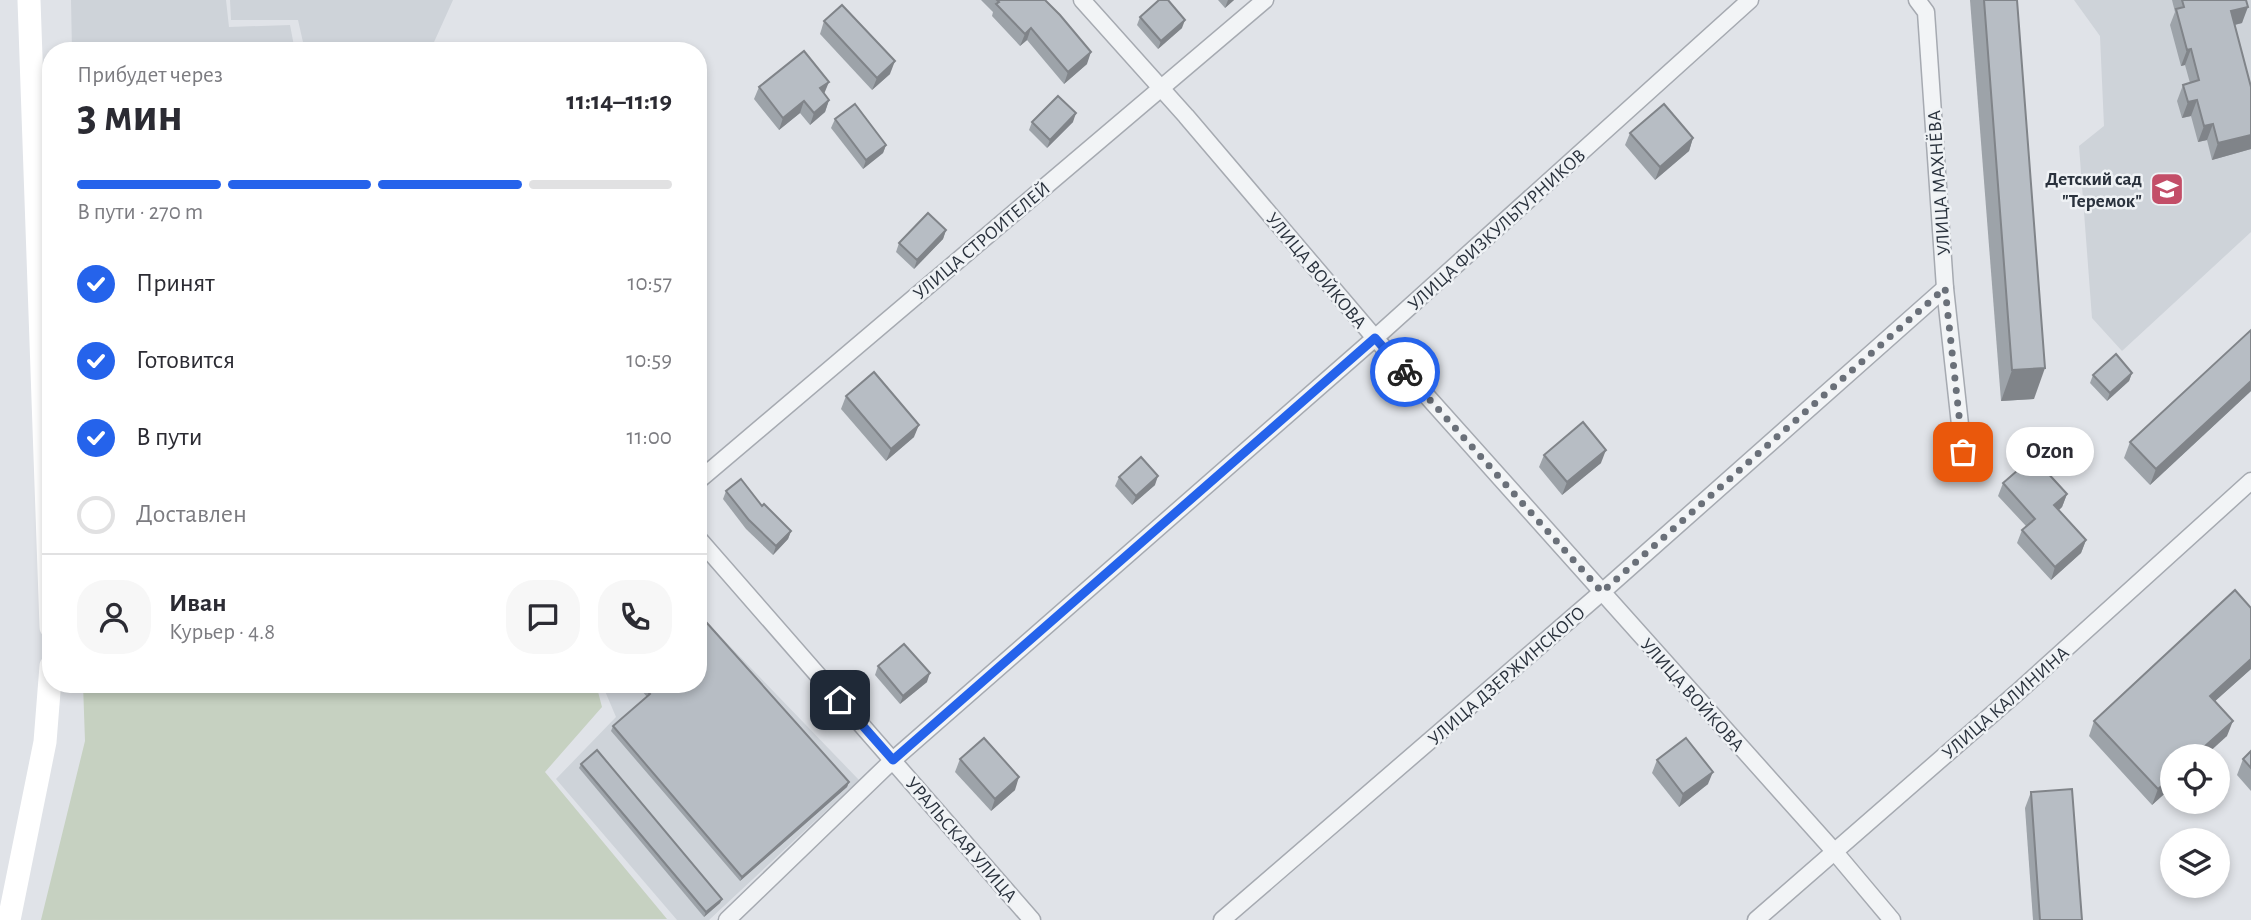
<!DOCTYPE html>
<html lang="ru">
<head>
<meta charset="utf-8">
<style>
  body { margin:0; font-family:"Alegreya Sans",sans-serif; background:#f7f7f7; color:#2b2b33; height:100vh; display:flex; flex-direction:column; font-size:26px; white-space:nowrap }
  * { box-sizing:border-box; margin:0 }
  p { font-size:23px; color:#7c7c81 }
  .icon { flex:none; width:38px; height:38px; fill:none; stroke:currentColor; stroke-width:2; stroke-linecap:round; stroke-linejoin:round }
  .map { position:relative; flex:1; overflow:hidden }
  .side { position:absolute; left:42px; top:42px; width:665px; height:651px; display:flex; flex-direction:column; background:#fff; border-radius:28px; box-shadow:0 4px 10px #0003 }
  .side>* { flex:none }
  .controls { position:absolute; left:2160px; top:744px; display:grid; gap:14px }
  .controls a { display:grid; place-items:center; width:70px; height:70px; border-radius:50%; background:#fff; box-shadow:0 4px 10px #0003; font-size:35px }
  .pin { position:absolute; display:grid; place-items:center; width:60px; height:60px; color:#fff; margin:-30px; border-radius:14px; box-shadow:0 4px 10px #0006 }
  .courier { position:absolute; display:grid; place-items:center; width:70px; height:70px; margin:-35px; border:5px solid #2563eb; border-radius:50%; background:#fff; color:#222; box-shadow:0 2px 9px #0007 }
  .bubble { position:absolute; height:49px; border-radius:24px; background:#fff; box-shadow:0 4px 10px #0003; font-size:23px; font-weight:700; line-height:49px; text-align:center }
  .head em { font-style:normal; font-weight:700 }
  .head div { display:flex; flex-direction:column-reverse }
  .head { display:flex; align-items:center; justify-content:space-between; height:119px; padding:0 35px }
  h1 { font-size:46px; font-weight:700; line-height:52px }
  .bar { display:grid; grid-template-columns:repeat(4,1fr); gap:10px 7px; align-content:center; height:84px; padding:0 35px }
  .bar i { height:9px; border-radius:5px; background:#e1e1e2 }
  .bar .selected { background:#2563eb }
  .bar p { grid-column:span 4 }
  .line { display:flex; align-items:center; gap:18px; padding:0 35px; border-top:2px solid #e1e1e2 }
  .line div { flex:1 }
  .round { display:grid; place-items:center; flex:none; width:74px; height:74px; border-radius:28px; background:#f7f7f7 }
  ol { padding:0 35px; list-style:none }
  li { display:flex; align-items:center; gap:21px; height:77px }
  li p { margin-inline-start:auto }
  li .icon { padding:7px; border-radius:50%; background:#2563eb; color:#fff; stroke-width:4 }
  li:last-child { color:#7c7c81 }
  li i { width:38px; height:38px; border:4px solid #e1e1e2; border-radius:50% }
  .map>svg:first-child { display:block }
  .built { fill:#ced3d9 }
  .green { fill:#c6d1c1 }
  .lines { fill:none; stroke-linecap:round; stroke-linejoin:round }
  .minor-casing { stroke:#a6aab1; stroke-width:19 }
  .minor { stroke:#f2f4f6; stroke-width:16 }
  .secondary { stroke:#fff; stroke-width:23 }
  .wall { fill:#9da3a9 }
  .shaded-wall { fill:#808489 }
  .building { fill:#b7bdc4; stroke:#808489; stroke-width:2 }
  .done { stroke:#6a7079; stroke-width:7; stroke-dasharray:0 12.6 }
  .route { stroke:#2563eb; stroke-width:9 }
  .labels { text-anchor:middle; stroke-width:5; stroke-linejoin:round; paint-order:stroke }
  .poi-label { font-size:19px; font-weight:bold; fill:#2a323d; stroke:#eff2f5; text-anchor:end }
  .street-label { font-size:19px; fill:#2a323d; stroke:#eff2f5 }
</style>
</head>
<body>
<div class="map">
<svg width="2251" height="920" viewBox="0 0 2251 920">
  <rect width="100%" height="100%" fill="#e0e3e8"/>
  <g class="built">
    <path d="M 71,0 L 226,0 L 229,27 L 290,25 L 295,51 L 72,51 Z"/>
    <path d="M 230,0 L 453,0 L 430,51 L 305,51 L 298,20 L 231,20 Z"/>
    <path d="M 2074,0 L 2251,0 L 2251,232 L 2122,351 L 2092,318 L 2079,146 L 2104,126 L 2100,36 Z"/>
    <path d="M 698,613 L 859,780 L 709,920 L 677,920 L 556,779 L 616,717 L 602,684 L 698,684 Z"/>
  </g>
  <path class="green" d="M 83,684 L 596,684 L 602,707 L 545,772 L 667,919 L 41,920 L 85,741 Z"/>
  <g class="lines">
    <g class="minor-casing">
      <g id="minor">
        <path d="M 1082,0 L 1186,116 L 1375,338 L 1834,851 L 1892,920"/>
        <path d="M 1917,0 L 1926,12 L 1945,288 L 1963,452"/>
        <path d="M 698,481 L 1265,0"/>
        <path d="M 698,538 L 1032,920"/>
        <path d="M 727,920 L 893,760 L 1375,338 L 1750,0"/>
        <path d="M 1222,920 L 1602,592 L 1945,288"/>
        <path d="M 1756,920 L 2020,690 L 2251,481"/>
      </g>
    </g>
    <use href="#minor" class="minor"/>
    <g class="secondary">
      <path d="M 29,0 L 51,627"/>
      <path d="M 9,920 L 45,742 L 51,666"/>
    </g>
  </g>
  <g class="wall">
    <path d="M 981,0 L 1045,0 L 1087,64 L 1064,84 L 1027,40 L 1020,46 L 992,16 L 993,12 Z"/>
    <path d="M 1218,0 L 1234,0 L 1225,8 Z"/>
    <path d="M 1970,0 L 2017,0 L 2034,399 L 2001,401 Z"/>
    <path d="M 2172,0 L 2246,0 L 2242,23 L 2235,25 L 2251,87 L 2251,149 L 2212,160 L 2207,140 L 2198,142 L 2191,116 L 2182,118 L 2177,101 L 2183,85 L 2190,83 L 2185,65 L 2181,66 L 2170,25 L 2175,12 Z"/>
    <path d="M 1140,17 L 1182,28 L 1158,49 L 1137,25 Z"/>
    <path d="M 824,21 L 890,74 L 872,90 L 820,34 Z"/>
    <path d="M 759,87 L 824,94 L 829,100 L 825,112 L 810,125 L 800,113 L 779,130 L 754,99 Z"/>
    <path d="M 835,119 L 886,145 L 883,153 L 863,169 L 831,128 Z"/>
    <path d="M 1032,122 L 1073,122 L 1047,148 L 1029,130 Z"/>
    <path d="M 1630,133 L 1693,138 L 1689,151 L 1655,180 L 1625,145 Z"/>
    <path d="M 946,230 L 943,239 L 914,269 L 896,252 L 899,243 Z"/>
    <path d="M 2251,330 L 2251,391 L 2150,485 L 2124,458 L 2130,442 Z"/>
    <path d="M 2132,373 L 2129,381 L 2107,401 L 2090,383 L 2093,375 Z"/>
    <path d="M 846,396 L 914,437 L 886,461 L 841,409 Z"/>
    <path d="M 1544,455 L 1601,463 L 1562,495 L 1539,467 Z"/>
    <path d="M 1119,477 L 1155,485 L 1132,505 L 1115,486 Z"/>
    <path d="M 2003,483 L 2067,494 L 2062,507 L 2059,510 L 2086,540 L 2081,553 L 2051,580 L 2017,543 L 2022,530 L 2026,526 L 1998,496 Z"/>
    <path d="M 726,491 L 791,531 L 788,539 L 773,555 L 746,529 L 723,499 Z"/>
    <path d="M 2251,608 L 2251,669 L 2215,701 L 2227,736 L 2172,756 L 2172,787 L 2152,805 L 2089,736 L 2094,721 Z"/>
    <path d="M 878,666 L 927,682 L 900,704 L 875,675 Z"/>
    <path d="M 636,684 L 698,684 L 849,782 L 847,787 L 740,881 L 611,731 L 613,726 L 647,697 Z"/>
    <path d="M 2251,751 L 2251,791 L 2237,775 L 2243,759 Z"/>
    <path d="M 960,759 L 1015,790 L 991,811 L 955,772 Z"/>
    <path d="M 1657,760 L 1708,784 L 1679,807 L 1652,773 Z"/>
    <path d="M 581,764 L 722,899 L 720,903 L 704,917 L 579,768 Z"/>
    <path d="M 2031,792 L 2082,920 L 2033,920 L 2025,808 Z"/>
  </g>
  <g class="shaded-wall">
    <path d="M 1228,0 L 1234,0 L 1225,8 Z"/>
    <path d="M 2248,7 L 2242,23 L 2225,27 L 2231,11 Z"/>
    <path d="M 1185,20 L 1182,28 L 1158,49 L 1161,41 Z"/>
    <path d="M 1031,28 L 1027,40 L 1020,46 L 1025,34 Z"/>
    <path d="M 2191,49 L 2185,65 L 2181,66 L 2187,50 Z"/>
    <path d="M 1091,52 L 1087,64 L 1064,84 L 1068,72 Z"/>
    <path d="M 895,61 L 890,74 L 872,90 L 877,78 Z"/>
    <path d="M 829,82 L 824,94 L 820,88 Z"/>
    <path d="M 829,100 L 825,112 L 810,125 L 814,113 Z"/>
    <path d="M 2197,100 L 2191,116 L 2182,118 L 2188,102 Z"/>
    <path d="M 804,101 L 800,113 L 779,130 L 783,118 Z"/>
    <path d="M 1076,113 L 1073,122 L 1047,148 L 1050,140 Z"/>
    <path d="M 2213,124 L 2207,140 L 2198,142 L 2204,126 Z"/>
    <path d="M 2251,135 L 2251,149 L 2212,160 L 2218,143 Z"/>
    <path d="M 1693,138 L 1689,151 L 1655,180 L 1660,167 Z"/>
    <path d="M 886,145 L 883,153 L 863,169 L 866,160 Z"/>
    <path d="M 946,230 L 943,239 L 914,269 L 917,260 Z"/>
    <path d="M 2045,368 L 2034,399 L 2001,401 L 2012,370 Z"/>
    <path d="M 2132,373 L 2129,381 L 2107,401 L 2110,393 Z"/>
    <path d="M 2251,381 L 2251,391 L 2150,485 L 2156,469 Z"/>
    <path d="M 919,425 L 914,437 L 886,461 L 891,449 Z"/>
    <path d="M 1606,450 L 1601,463 L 1562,495 L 1567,482 Z"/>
    <path d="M 1158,476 L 1155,485 L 1132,505 L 1136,496 Z"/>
    <path d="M 2067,494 L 2062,507 L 2050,518 L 2054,505 Z"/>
    <path d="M 791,531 L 788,539 L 773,555 L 776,546 Z"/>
    <path d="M 2086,540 L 2081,553 L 2051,580 L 2055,567 Z"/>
    <path d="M 2251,659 L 2251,669 L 2204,711 L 2210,696 Z"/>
    <path d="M 930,673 L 927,682 L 900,704 L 903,696 Z"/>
    <path d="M 2233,721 L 2227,736 L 2205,756 L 2194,756 Z"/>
    <path d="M 1713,772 L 1708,784 L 1679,807 L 1683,794 Z"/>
    <path d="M 1019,777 L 1015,790 L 991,811 L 995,799 Z"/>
    <path d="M 2172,777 L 2172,787 L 2152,805 L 2158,789 Z"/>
    <path d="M 849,782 L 847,787 L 740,881 L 742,877 Z"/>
    <path d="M 722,899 L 720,903 L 704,917 L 706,912 Z"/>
  </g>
  <g class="building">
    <path d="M 997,0 L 1045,0 L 1060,15 L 1091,52 L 1068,72 L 1031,28 L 1025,34 L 996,4 L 999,2 Z"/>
    <path d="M 1159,0 L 1168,0 L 1185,20 L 1161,41 L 1140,17 Z"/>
    <path d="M 1984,0 L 2017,0 L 2045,368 L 2012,370 Z"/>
    <path d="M 2182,0 L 2246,0 L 2248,7 L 2231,11 L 2251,87 L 2251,135 L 2218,143 L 2213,124 L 2204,126 L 2197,100 L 2188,102 L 2183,85 L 2199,80 L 2191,49 L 2187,50 L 2176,9 L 2184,7 Z"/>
    <path d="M 842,5 L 895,61 L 877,78 L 824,21 Z"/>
    <path d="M 804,51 L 829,82 L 820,88 L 829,100 L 814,113 L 804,101 L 783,118 L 759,87 Z"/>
    <path d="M 1058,96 L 1076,113 L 1050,140 L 1032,122 Z"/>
    <path d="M 855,104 L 886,145 L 866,160 L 835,119 Z"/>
    <path d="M 1664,104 L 1693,138 L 1660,167 L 1630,133 Z"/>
    <path d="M 928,213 L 946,230 L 917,260 L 899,243 Z"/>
    <path d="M 2251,330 L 2251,381 L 2156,469 L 2130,442 Z"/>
    <path d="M 2116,354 L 2132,373 L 2110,393 L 2093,375 Z"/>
    <path d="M 874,372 L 919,425 L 891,449 L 846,396 Z"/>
    <path d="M 1583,422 L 1606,450 L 1567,482 L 1544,455 Z"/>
    <path d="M 1141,457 L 1158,476 L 1136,496 L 1119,477 Z"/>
    <path d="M 2033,457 L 2067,494 L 2054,505 L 2086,540 L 2055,567 L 2022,530 L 2035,519 L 2003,483 Z"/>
    <path d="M 741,479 L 762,506 L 764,504 L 791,531 L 776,546 L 749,520 L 726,491 Z"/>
    <path d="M 2235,590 L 2251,608 L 2251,659 L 2210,696 L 2233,721 L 2194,756 L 2172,756 L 2172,777 L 2158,789 L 2094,721 Z"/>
    <path d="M 698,613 L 849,782 L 742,877 L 613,726 L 650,694 L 641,684 L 698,684 Z"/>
    <path d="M 904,644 L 930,673 L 903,696 L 878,666 Z"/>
    <path d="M 984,738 L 1019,777 L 995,799 L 960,759 Z"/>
    <path d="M 1686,738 L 1713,772 L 1683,794 L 1657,760 Z"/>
    <path d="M 597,750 L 722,899 L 706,912 L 581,764 Z"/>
    <path d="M 2251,751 L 2251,768 L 2243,759 Z"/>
    <path d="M 2072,789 L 2082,920 L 2040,920 L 2031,792 Z"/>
  </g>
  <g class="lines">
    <path class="done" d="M 1405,372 L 1602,592 L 1945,288 L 1963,452"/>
    <path class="route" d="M 840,700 L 893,760 L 1375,338 L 1405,372"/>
  </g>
  <defs>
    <g id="school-square" transform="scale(1.75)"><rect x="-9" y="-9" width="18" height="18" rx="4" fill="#c34e68" stroke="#eff2f5"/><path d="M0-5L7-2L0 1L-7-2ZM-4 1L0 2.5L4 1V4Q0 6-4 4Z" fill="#fff"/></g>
  </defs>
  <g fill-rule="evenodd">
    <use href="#school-square" x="2167" y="189"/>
  </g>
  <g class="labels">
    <g class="poi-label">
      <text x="2142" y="185">Детский сад<tspan x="2142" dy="22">"Теремок"</tspan></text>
    </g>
    <g class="street-label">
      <text transform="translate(1938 183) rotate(-94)" y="7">УЛИЦА МАХНЁВА</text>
      <text transform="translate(1496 229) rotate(-42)" y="7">УЛИЦА ФИЗКУЛЬТУРНИКОВ</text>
      <text transform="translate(981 240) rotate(-40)" y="7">УЛИЦА СТРОИТЕЛЕЙ</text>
      <text transform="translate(1317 270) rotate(50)" y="7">УЛИЦА ВОЙКОВА</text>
      <text transform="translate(1506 675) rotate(-41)" y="7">УЛИЦА ДЗЕРЖИНСКОГО</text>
      <text transform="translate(1693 694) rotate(48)" y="7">УЛИЦА ВОЙКОВА</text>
      <text transform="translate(2005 702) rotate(-41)" y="7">УЛИЦА КАЛИНИНА</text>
      <text transform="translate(962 839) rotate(49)" y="7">УРАЛЬСКАЯ УЛИЦА</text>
    </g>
  </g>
</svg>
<div class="controls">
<a><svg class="icon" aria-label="locate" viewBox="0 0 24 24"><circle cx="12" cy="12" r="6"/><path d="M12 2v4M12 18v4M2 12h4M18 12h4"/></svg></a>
<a><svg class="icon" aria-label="layers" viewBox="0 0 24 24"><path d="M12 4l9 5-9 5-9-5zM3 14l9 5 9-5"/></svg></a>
</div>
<div class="pin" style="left:1963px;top:452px;background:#ea580c"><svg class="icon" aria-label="bag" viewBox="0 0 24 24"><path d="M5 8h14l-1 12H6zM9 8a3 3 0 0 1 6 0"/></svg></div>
<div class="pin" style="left:840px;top:700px;background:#1f2937"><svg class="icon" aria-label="home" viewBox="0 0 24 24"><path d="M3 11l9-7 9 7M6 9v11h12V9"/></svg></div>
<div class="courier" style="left:1405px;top:372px"><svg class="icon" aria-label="bike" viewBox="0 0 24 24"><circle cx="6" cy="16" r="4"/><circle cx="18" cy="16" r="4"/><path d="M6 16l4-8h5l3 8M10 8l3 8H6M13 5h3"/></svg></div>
<div class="bubble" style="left:2006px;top:427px;width:88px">Ozon</div>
<section class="side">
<div class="head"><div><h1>3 мин</h1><p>Прибудет через</p></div><em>11:14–11:19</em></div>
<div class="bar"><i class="selected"></i><i class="selected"></i><i class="selected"></i><i></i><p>В пути · 270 m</p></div>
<ol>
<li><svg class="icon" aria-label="check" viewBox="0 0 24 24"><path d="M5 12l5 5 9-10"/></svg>Принят<p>10:57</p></li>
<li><svg class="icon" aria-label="check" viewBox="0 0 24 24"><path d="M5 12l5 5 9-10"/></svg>Готовится<p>10:59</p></li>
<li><svg class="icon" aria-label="check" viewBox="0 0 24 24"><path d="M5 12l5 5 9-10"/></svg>В пути<p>11:00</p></li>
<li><i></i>Доставлен</li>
</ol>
<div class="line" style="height:126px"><a class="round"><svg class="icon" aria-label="person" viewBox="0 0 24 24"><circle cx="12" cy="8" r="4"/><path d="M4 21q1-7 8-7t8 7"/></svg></a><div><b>Иван</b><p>Курьер · 4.8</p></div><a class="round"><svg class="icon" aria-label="chat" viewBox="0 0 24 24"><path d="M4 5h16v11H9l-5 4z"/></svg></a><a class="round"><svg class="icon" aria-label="phone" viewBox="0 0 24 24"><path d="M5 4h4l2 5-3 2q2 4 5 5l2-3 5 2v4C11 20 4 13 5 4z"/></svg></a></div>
</section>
</div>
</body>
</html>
